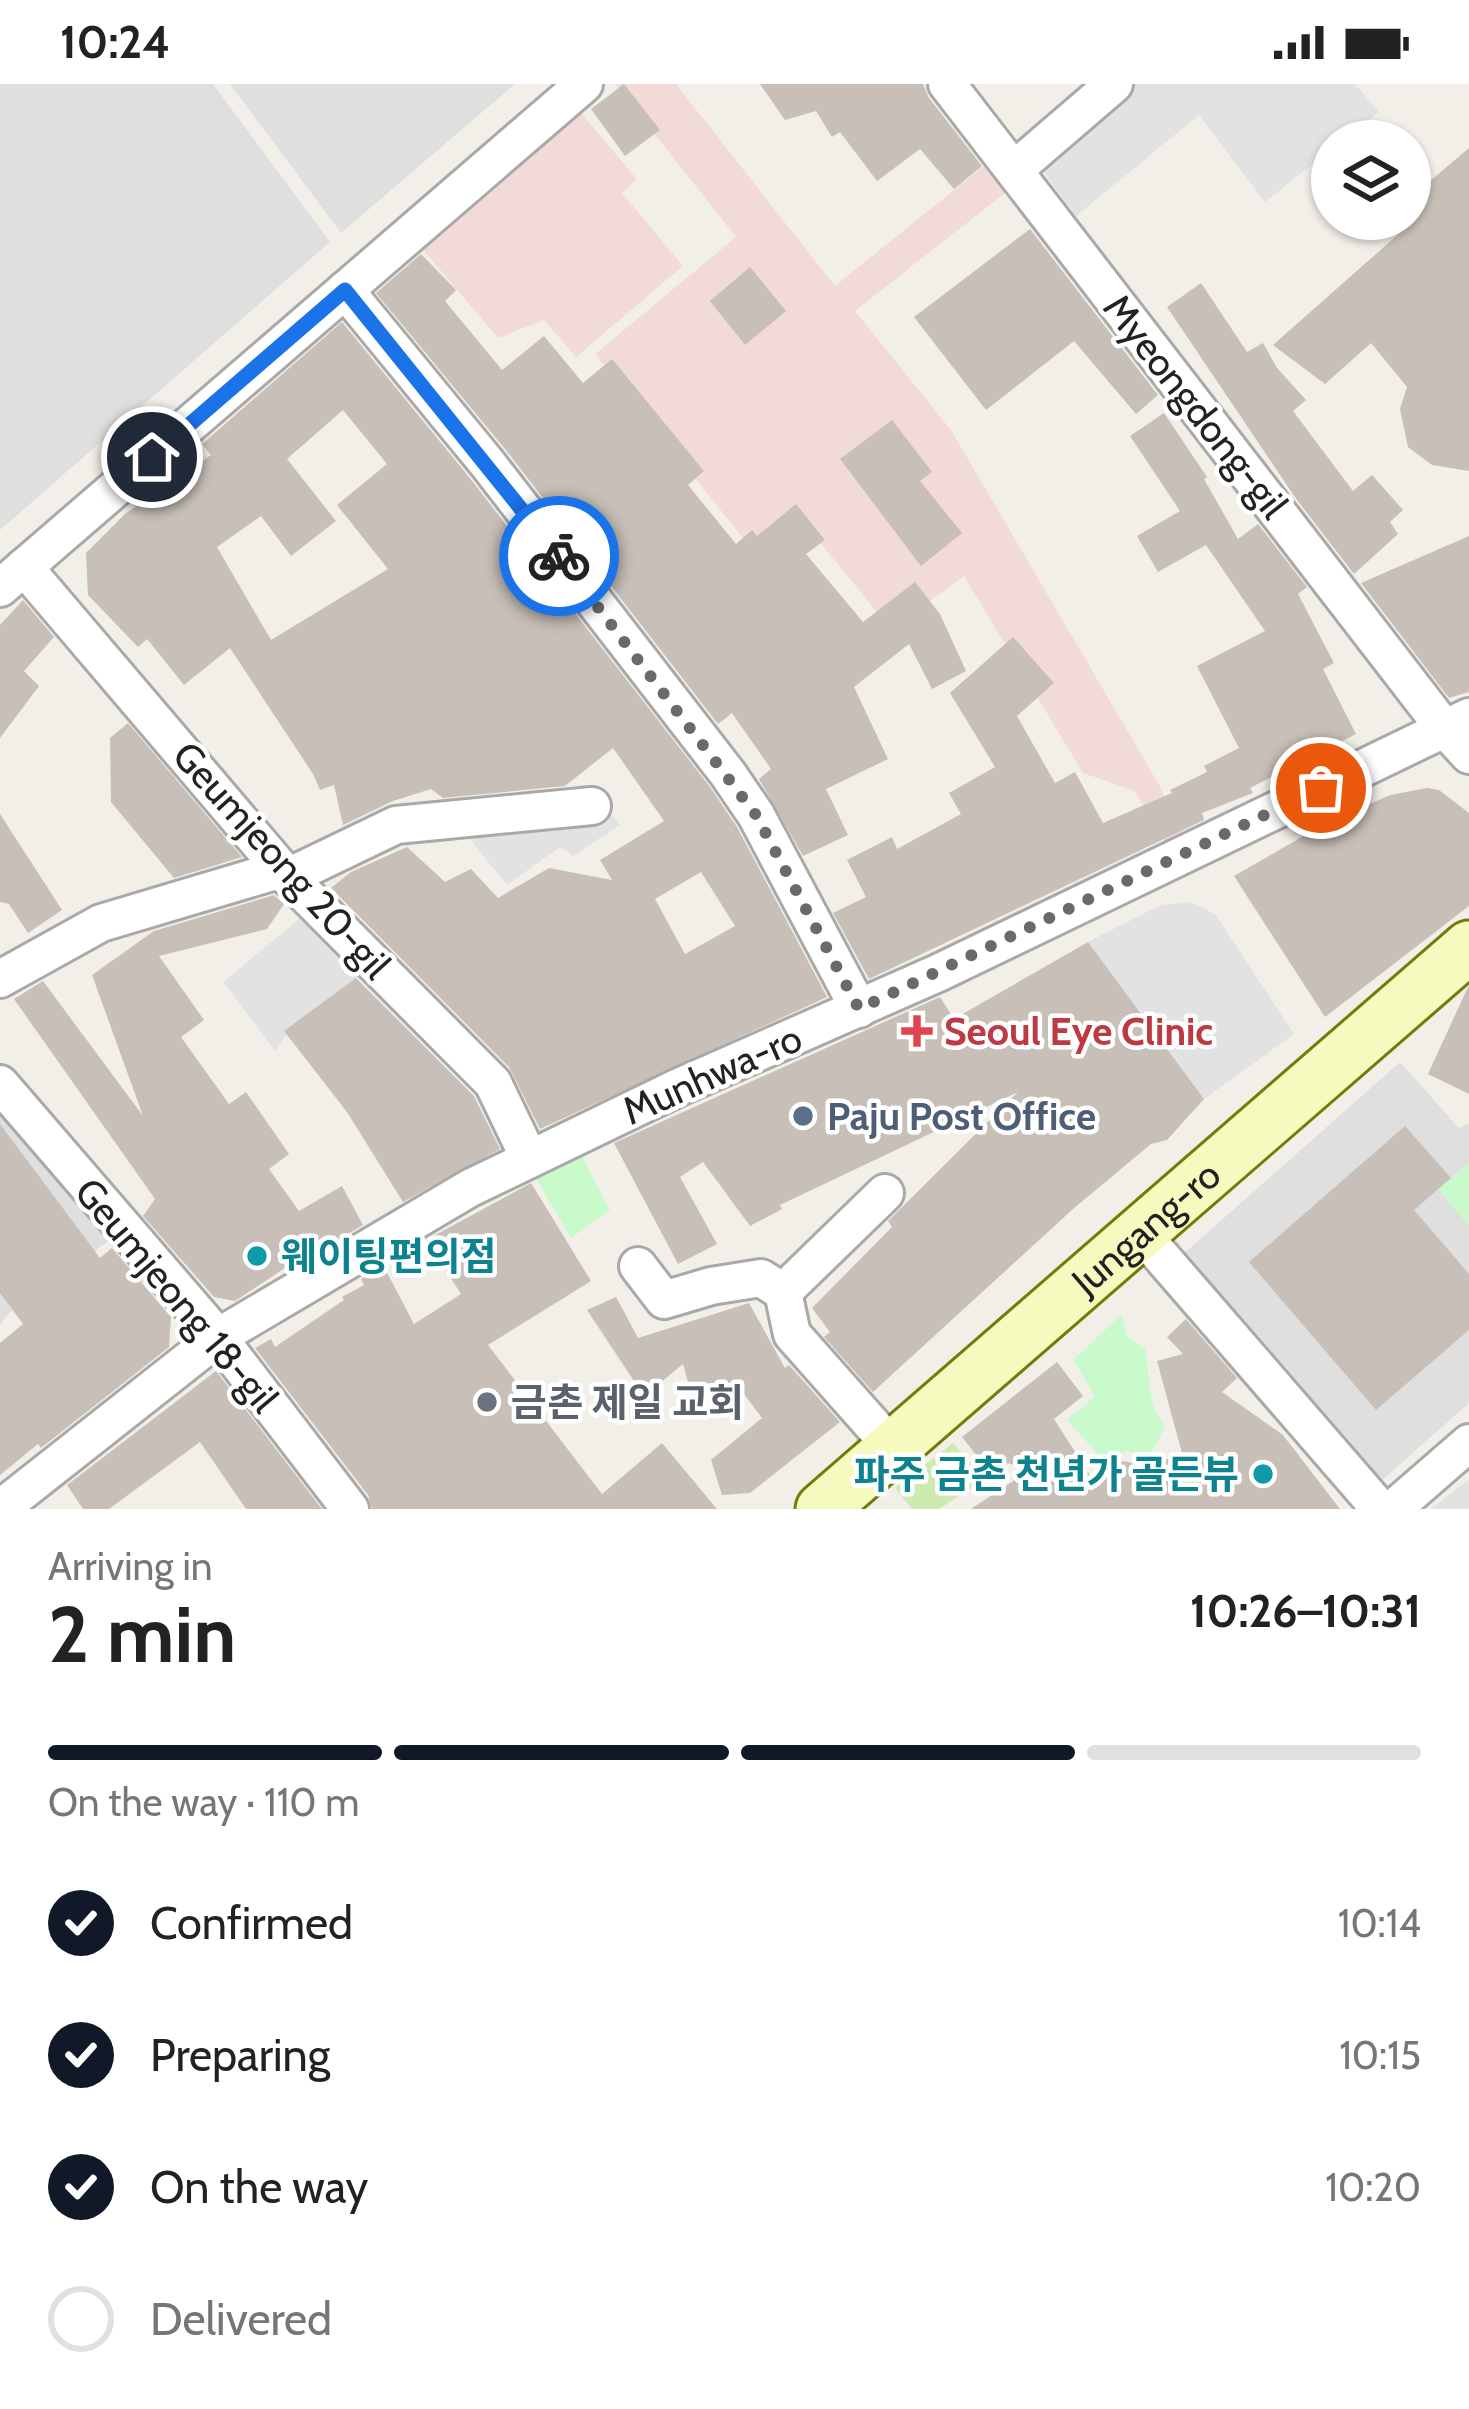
<!DOCTYPE html>
<html lang="en">
<head>
<meta charset="utf-8">
<style>
  body { margin:0; font-family:Cabin,"Noto Sans KR",sans-serif; background:#f6f6f6; color:#222; height:100vh; display:flex; flex-direction:column; font-size:45px; white-space:nowrap }
  * { box-sizing:border-box; margin:0 }
  p { font-size:39px; color:#767676 }
  .icon { flex:none; width:66px; height:66px; fill:none; stroke:currentColor; stroke-width:2; stroke-linecap:round; stroke-linejoin:round }
  .map { position:relative; height:1425px; overflow:hidden }
  .details { display:flex; flex-direction:column; background:#fff; flex:1 }
  .details>* { flex:none }
  .tools { position:absolute; left:1311px; top:36px; display:grid; gap:24px }
  .tools a { display:grid; place-items:center; width:120px; height:120px; border-radius:50%; background:#fff; box-shadow:0 3px 9px #0004; font-size:60px }
  .pin { position:absolute; display:grid; place-items:center; width:102px; height:102px; color:#fff; margin:-51px; border:6px solid #fff; border-radius:50%; box-shadow:0 3px 12px #0007 }
  .courier { position:absolute; display:grid; place-items:center; width:120px; height:120px; margin:-60px; border:9px solid #1a73e8; border-radius:50%; background:#fff; color:#222; box-shadow:0 3px 15px #0007 }
  .head em { font-style:normal; font-weight:700 }
  .head div { display:flex; flex-direction:column-reverse }
  .head { display:flex; align-items:center; justify-content:space-between; height:204px; padding:0 48px }
  h1 { font-size:78px; font-weight:700; line-height:90px }
  .bar { display:grid; grid-template-columns:repeat(4,1fr); gap:18px 12px; align-content:center; height:144px; padding:0 48px }
  .bar i { height:15px; border-radius:9px; background:#e0e0e0 }
  .bar .active { background:#111827 }
  .bar p { grid-column:span 4 }
  ol { padding:0 48px; list-style:none }
  li { display:flex; align-items:center; gap:36px; height:132px }
  li p { margin-inline-start:auto }
  li .icon { padding:12px; border-radius:50%; background:#111827; color:#fff; stroke-width:4 }
  li:last-child { color:#767676 }
  li i { width:66px; height:66px; border:6px solid #e0e0e0; border-radius:50% }
  .status { display:flex; justify-content:space-between; align-items:center; height:84px; padding:0 60px; background:#fff; direction:ltr }
  .status svg { height:33px; fill:currentColor }
  .map>svg:first-child { display:block }
  .residential { fill:#e0dfdf }
  .commercial { fill:#f2dad9 }
  .grass { fill:#cdebb0 }
  .park { fill:#c8facc }
  .parking { fill:#e2e2e2 }
  .building { fill:#c7bfb8; fill-rule:evenodd }
  .lines { fill:none; stroke-linecap:round; stroke-linejoin:round }
  .street-casing { stroke:#a9a9a9; stroke-width:42 }
  .secondary-casing { stroke:#707d05; stroke-width:57 }
  .street { stroke:#fff; stroke-width:36 }
  .secondary { stroke:#f7fabf; stroke-width:51 }
  .done { stroke:#6b6a68; stroke-width:12; stroke-dasharray:0 21.6 }
  .route { stroke:#1a73e8; stroke-width:15 }
  .health-dot { fill:#e0444e; stroke:#fff; stroke-width:4.5 }
  .service-dot { fill:#5c6f8a; stroke:#fff; stroke-width:4.5 }
  .culture-dot { fill:#0f9aa8; stroke:#fff; stroke-width:4.5 }
  .worship-dot { fill:#6b7280; stroke:#fff; stroke-width:4.5 }
  .labels { text-anchor:middle; stroke-width:9; stroke-linejoin:round; paint-order:stroke }
  .street-label { font-size:39px; fill:#222; stroke:#fff }
  .health-label { font-size:39px; font-weight:bold; fill:#be3a42; stroke:#fff; text-anchor:start }
  .service-label { font-size:39px; font-weight:bold; fill:#4e5e75; stroke:#fff; text-anchor:start }
  .culture-label { font-size:39px; font-weight:bold; fill:#0d838f; stroke:#fff; text-anchor:start }
  .worship-label { font-size:39px; font-weight:bold; fill:#5b616d; stroke:#fff; text-anchor:start }
</style>
</head>
<body>
<div class="status"><b>10:24</b><svg viewBox="0 0 49 12"><path d="M0 12V9h3v3zM5 12V6h3v6zM10 12V3h3v9zM15 12V0h3v12zM26 1h20v11H26zM47 4h2v5h-2z"/></svg></div>
<div class="map">
<svg width="1469" height="1425" viewBox="0 0 1469 1425">
  <rect width="100%" height="100%" fill="#f2efe9"/>
  <g class="residential">
    <path d="M 0,0 L 213,0 L 330,158 L 0,446 Z"/>
    <path d="M 230,0 L 515,0 L 341,149 Z"/>
    <path d="M 1400,978 L 1459,1044 L 1469,1039 L 1469,1319 L 1379,1399 L 1180,1173 Z"/>
    <path d="M 0,1023 L 111,1155 L 9,1229 L 0,1241 Z"/>
  </g>
  <g class="commercial">
    <path d="M 615,0 L 676,0 L 835,202 L 989,78 L 1010,105 L 855,227 L 951,346 L 1158,699 L 1188,760 L 1171,769 L 1135,707 L 1083,689 L 964,492 L 891,545 L 799,433 L 752,465 L 595,270 L 736,153 Z"/>
    <path d="M 579,27 L 637,95 L 622,109 L 683,182 L 576,273 L 544,236 L 498,254 L 420,162 Z"/>
  </g>
  <path class="grass" d="M 953,1359 L 971,1379 L 992,1390 L 939,1425 L 912,1425 L 895,1404 Z"/>
  <g class="park">
    <path d="M 578,1065 L 610,1126 L 571,1154 L 532,1088 Z"/>
    <path d="M 1469,1079 L 1469,1142 L 1438,1105 Z"/>
    <path d="M 1121,1231 L 1127,1252 L 1145,1264 C 1151,1294 1146,1317 1165,1343 L 1149,1373 L 1127,1367 L 1105,1378 L 1067,1336 L 1095,1312 L 1073,1276 Z"/>
  </g>
  <g class="parking">
    <path d="M 1131,0 L 1355,0 L 1379,28 L 1342,57 L 1332,57 L 1332,65 L 1265,118 L 1199,31 L 1076,132 L 1037,79 Z"/>
    <path d="M 588,704 L 620,741 L 573,772 L 560,763 L 507,801 L 451,732 L 555,726 Z"/>
    <path d="M 1191,818 L 1215,830 L 1294,950 L 1204,1015 L 1088,858 L 1161,821 Z"/>
    <path d="M 316,821 L 370,883 L 287,950 L 275,967 L 223,898 Z"/>
    <path d="M 1469,1395 L 1469,1425 L 1431,1425 Z"/>
  </g>
  <g class="building">
    <path d="M 624,0 L 660,46 L 625,72 L 591,25 Z"/>
    <path d="M 760,0 L 923,0 L 929,14 L 982,82 L 954,105 L 920,65 L 877,97 L 840,48 L 832,53 L 816,27 L 785,36 Z"/>
    <path d="M 1469,64 L 1469,387 L 1432,381 L 1408,363 L 1400,325 L 1407,303 L 1371,259 L 1325,300 L 1273,261 L 1402,147 L 1392,135 L 1410,135 L 1410,114 Z"/>
    <path d="M 1030,145 L 1158,311 L 1136,330 L 1074,257 L 986,326 L 914,233 Z"/>
    <path d="M 421,170 L 456,206 L 445,217 L 502,286 L 544,252 L 583,299 L 612,275 L 704,387 L 688,401 L 736,460 L 752,446 L 757,452 L 796,420 L 825,456 L 806,470 L 863,538 L 915,498 L 940,530 L 966,587 L 932,605 L 909,560 L 854,603 L 888,675 L 826,705 L 848,751 L 803,772 L 759,695 L 771,685 L 732,629 L 718,640 L 505,365 L 376,209 Z"/>
    <path d="M 750,183 L 786,227 L 745,261 L 710,217 Z"/>
    <path d="M 1201,199 L 1247,268 L 1263,259 L 1277,284 L 1306,316 L 1293,327 L 1353,407 L 1372,391 L 1403,426 L 1390,438 L 1398,450 L 1354,490 L 1297,416 L 1167,223 Z"/>
    <path d="M 342,238 L 469,393 L 710,703 L 737,743 L 827,913 L 540,1045 L 509,983 L 331,804 L 351,788 L 407,763 L 445,798 L 471,785 L 498,814 L 549,784 L 612,796 L 600,776 L 664,737 L 613,664 L 565,702 L 443,714 L 431,705 L 393,717 L 343,741 L 334,701 L 320,706 L 313,690 L 230,564 L 184,601 L 147,555 L 138,563 L 88,511 L 86,469 L 125,430 L 211,371 L 202,360 ZM 343,326 L 387,380 L 337,421 L 388,485 L 271,556 L 217,463 L 261,432 L 291,472 L 336,437 L 287,375 ZM 701,788 L 735,842 L 685,870 L 655,815 Z"/>
    <path d="M 1164,329 L 1207,393 L 1204,395 L 1238,455 L 1258,440 L 1307,503 L 1298,510 L 1334,579 L 1323,585 L 1356,650 L 1250,704 L 1253,709 L 1202,729 L 1204,736 L 869,895 L 833,829 L 866,813 L 847,776 L 892,753 L 897,765 L 961,730 L 949,709 L 995,683 L 950,609 L 1013,553 L 1054,599 L 1017,632 L 1055,699 L 1075,688 L 1103,739 L 1172,709 L 1170,706 L 1207,688 L 1204,682 L 1239,664 L 1197,582 L 1265,547 L 1206,461 L 1158,488 L 1137,452 L 1180,427 L 1130,352 Z"/>
    <path d="M 892,336 L 932,388 L 920,397 L 962,449 L 921,482 L 840,375 Z"/>
    <path d="M 1469,452 L 1469,608 L 1449,614 L 1361,499 Z"/>
    <path d="M 23,516 L 54,553 L 24,587 L 39,602 L 0,654 L 0,541 Z"/>
    <path d="M 128,639 L 242,773 L 174,794 L 111,718 L 110,654 Z"/>
    <path d="M 1427,704 L 1439,706 L 1469,729 L 1469,822 L 1325,933 L 1234,792 L 1321,742 L 1390,711 Z"/>
    <path d="M 0,730 L 62,826 L 28,849 L 9,820 L 0,818 Z"/>
    <path d="M 274,811 L 284,820 L 267,845 L 159,872 L 204,936 L 181,953 L 229,1020 L 246,1008 L 289,1070 L 269,1085 L 299,1127 L 342,1102 L 363,1141 L 338,1156 L 335,1151 L 235,1217 L 214,1213 L 143,1132 L 155,1115 L 14,915 L 43,897 L 143,1032 L 92,891 L 154,847 Z"/>
    <path d="M 1088,858 L 1204,1015 L 1167,1056 L 1151,1060 L 1073,1125 L 873,1308 L 824,1253 L 830,1248 L 812,1224 L 892,1143 L 888,1137 L 1018,1008 L 780,1121 L 782,1125 L 750,1142 L 703,1078 L 680,1093 L 717,1160 L 678,1180 L 614,1059 L 940,913 L 954,935 Z"/>
    <path d="M 356,894 L 474,1012 L 500,1065 L 403,1118 L 347,1028 L 284,947 Z"/>
    <path d="M 1468,903 L 1469,903 L 1469,1010 L 1428,990 Z"/>
    <path d="M 0,1040 L 100,1174 L 112,1164 L 171,1233 L 169,1263 L 41,1364 L 38,1360 L 0,1391 L 0,1259 L 23,1240 L 0,1209 Z"/>
    <path d="M 1405,1042 L 1451,1094 L 1414,1126 L 1469,1190 L 1469,1246 L 1376,1326 L 1249,1178 Z"/>
    <path d="M 531,1099 L 591,1197 L 488,1261 L 602,1410 L 662,1359 L 717,1425 L 372,1425 L 368,1411 L 255,1264 L 271,1255 L 275,1263 L 344,1216 L 342,1213 L 364,1201 L 361,1195 L 383,1181 L 414,1240 L 461,1210 L 426,1156 Z"/>
    <path d="M 616,1213 L 638,1254 L 749,1219 L 785,1284 L 789,1281 L 840,1338 L 750,1409 L 722,1411 L 711,1376 L 762,1334 L 735,1298 L 692,1312 L 683,1280 L 644,1312 L 587,1226 Z"/>
    <path d="M 1186,1235 L 1237,1294 L 1222,1308 L 1283,1351 L 1340,1425 L 971,1425 L 1031,1385 L 977,1372 L 962,1353 L 1057,1278 L 1083,1312 L 1054,1335 L 1095,1399 L 1123,1377 L 1149,1382 L 1182,1369 L 1157,1277 L 1183,1270 L 1167,1253 Z"/>
    <path d="M 216,1287 L 322,1425 L 246,1425 L 200,1358 L 109,1425 L 83,1425 L 67,1401 Z"/>
  </g>
  <g class="lines">
    <g class="street-casing">
      <g id="street">
        <path d="M 947,0 L 1444,644 L 1469,671"/>
        <path d="M 1014,86 L 1114,0"/>
        <path d="M 345,206 L 487,379 L 728,690 L 756,731 L 859,925"/>
        <path d="M 24,483 L 288,793 L 493,999 L 529,1074"/>
        <path d="M 0,504 L 584,0"/>
        <path d="M 288,793 L 396,741 L 592,722"/>
        <path d="M 0,895 L 101,839 L 282,785"/>
        <path d="M 0,1000 L 218,1253 L 350,1425"/>
        <path d="M 885,1109 L 783,1208 L 792,1250 L 893,1364"/>
        <path d="M 1140,1148 L 1380,1425"/>
        <path d="M 638,1182 L 664,1216 L 711,1202 L 761,1194 L 783,1208"/>
        <path d="M 0,1425 L 218,1253 L 470,1104 L 679,1003 L 938,889 L 1469,633"/>
        <path d="M 1393,1425 L 1469,1359"/>
      </g>
    </g>
    <g class="secondary-casing">
      <g id="secondary">
        <path id="s1" d="M 822,1425 L 1469,863"/>
      </g>
    </g>
    <use href="#street" class="street"/>
    <use href="#secondary" class="secondary"/>
  </g>
  <g class="lines">
    <path class="done" d="M 559,472 L 756,731 L 859,925 L 1321,704"/>
    <path class="route" d="M 152,373 L 345,206 L 559,472"/>
  </g>
  <path class="health-dot" d="M911 929h12v12h12v12h-12v12h-12v-12h-12v-12h12z"/>
  <circle class="service-dot" cx="803" cy="1032" r="12"/>
  <g class="culture-dot">
    <circle cx="257" cy="1172" r="12"/>
    <circle cx="1263" cy="1390" r="12"/>
  </g>
  <circle class="worship-dot" cx="487" cy="1318" r="12"/>
  <g class="labels">
    <g class="street-label">
      <text transform="translate(1196 322) rotate(52)" y="14">Myeongdong-gil</text>
      <text transform="translate(282 776) rotate(48)" y="14">Geumjeong 20-gil</text>
      <text transform="translate(712 990) rotate(-24)" y="14">Munhwa-ro</text>
      <text dy="14" stroke="none"><textPath href="#s1" startOffset="429">Jungang-ro</textPath></text>
      <text transform="translate(177 1211) rotate(50)" y="14">Geumjeong 18-gil</text>
    </g>
    <g class="health-label">
      <text x="944" y="961">Seoul Eye Clinic</text>
    </g>
    <g class="service-label">
      <text x="827" y="1046">Paju Post Office</text>
    </g>
    <g class="culture-label">
      <text x="281" y="1186">웨이팅편의점</text>
      <text x="1239" y="1404" text-anchor="end">파주 금촌 천년가 골든뷰</text>
    </g>
    <g class="worship-label">
      <text x="511" y="1332">금촌 제일 교회</text>
    </g>
  </g>
</svg>
<div class="tools">
<a><svg class="icon" aria-label="layers" viewBox="0 0 24 24"><path d="M12 4l9 5-9 5-9-5zM3 14l9 5 9-5"/></svg></a>
</div>
<div class="pin" style="left:1321px;top:704px;background:#ea580c"><svg class="icon" aria-label="bag" viewBox="0 0 24 24"><path d="M5 8h14l-1 12H6zM9 8a3 3 0 0 1 6 0"/></svg></div>
<div class="pin" style="left:152px;top:373px;background:#1f2937"><svg class="icon" aria-label="home" viewBox="0 0 24 24"><path d="M3 11l9-7 9 7M6 9v11h12V9"/></svg></div>
<div class="courier" style="left:559px;top:472px"><svg class="icon" aria-label="bike" viewBox="0 0 24 24"><circle cx="6" cy="16" r="4"/><circle cx="18" cy="16" r="4"/><path d="M6 16l4-8h5l3 8M10 8l3 8H6M13 5h3"/></svg></div>
</div>
<section class="details">
<div class="head"><div><h1>2 min</h1><p>Arriving in</p></div><em>10:26–10:31</em></div>
<div class="bar"><i class="active"></i><i class="active"></i><i class="active"></i><i></i><p>On the way · 110 m</p></div>
<ol>
<li><svg class="icon" aria-label="check" viewBox="0 0 24 24"><path d="M5 12l5 5 9-10"/></svg>Confirmed<p>10:14</p></li>
<li><svg class="icon" aria-label="check" viewBox="0 0 24 24"><path d="M5 12l5 5 9-10"/></svg>Preparing<p>10:15</p></li>
<li><svg class="icon" aria-label="check" viewBox="0 0 24 24"><path d="M5 12l5 5 9-10"/></svg>On the way<p>10:20</p></li>
<li><i></i>Delivered</li>
</ol>
</section>
</body>
</html>
